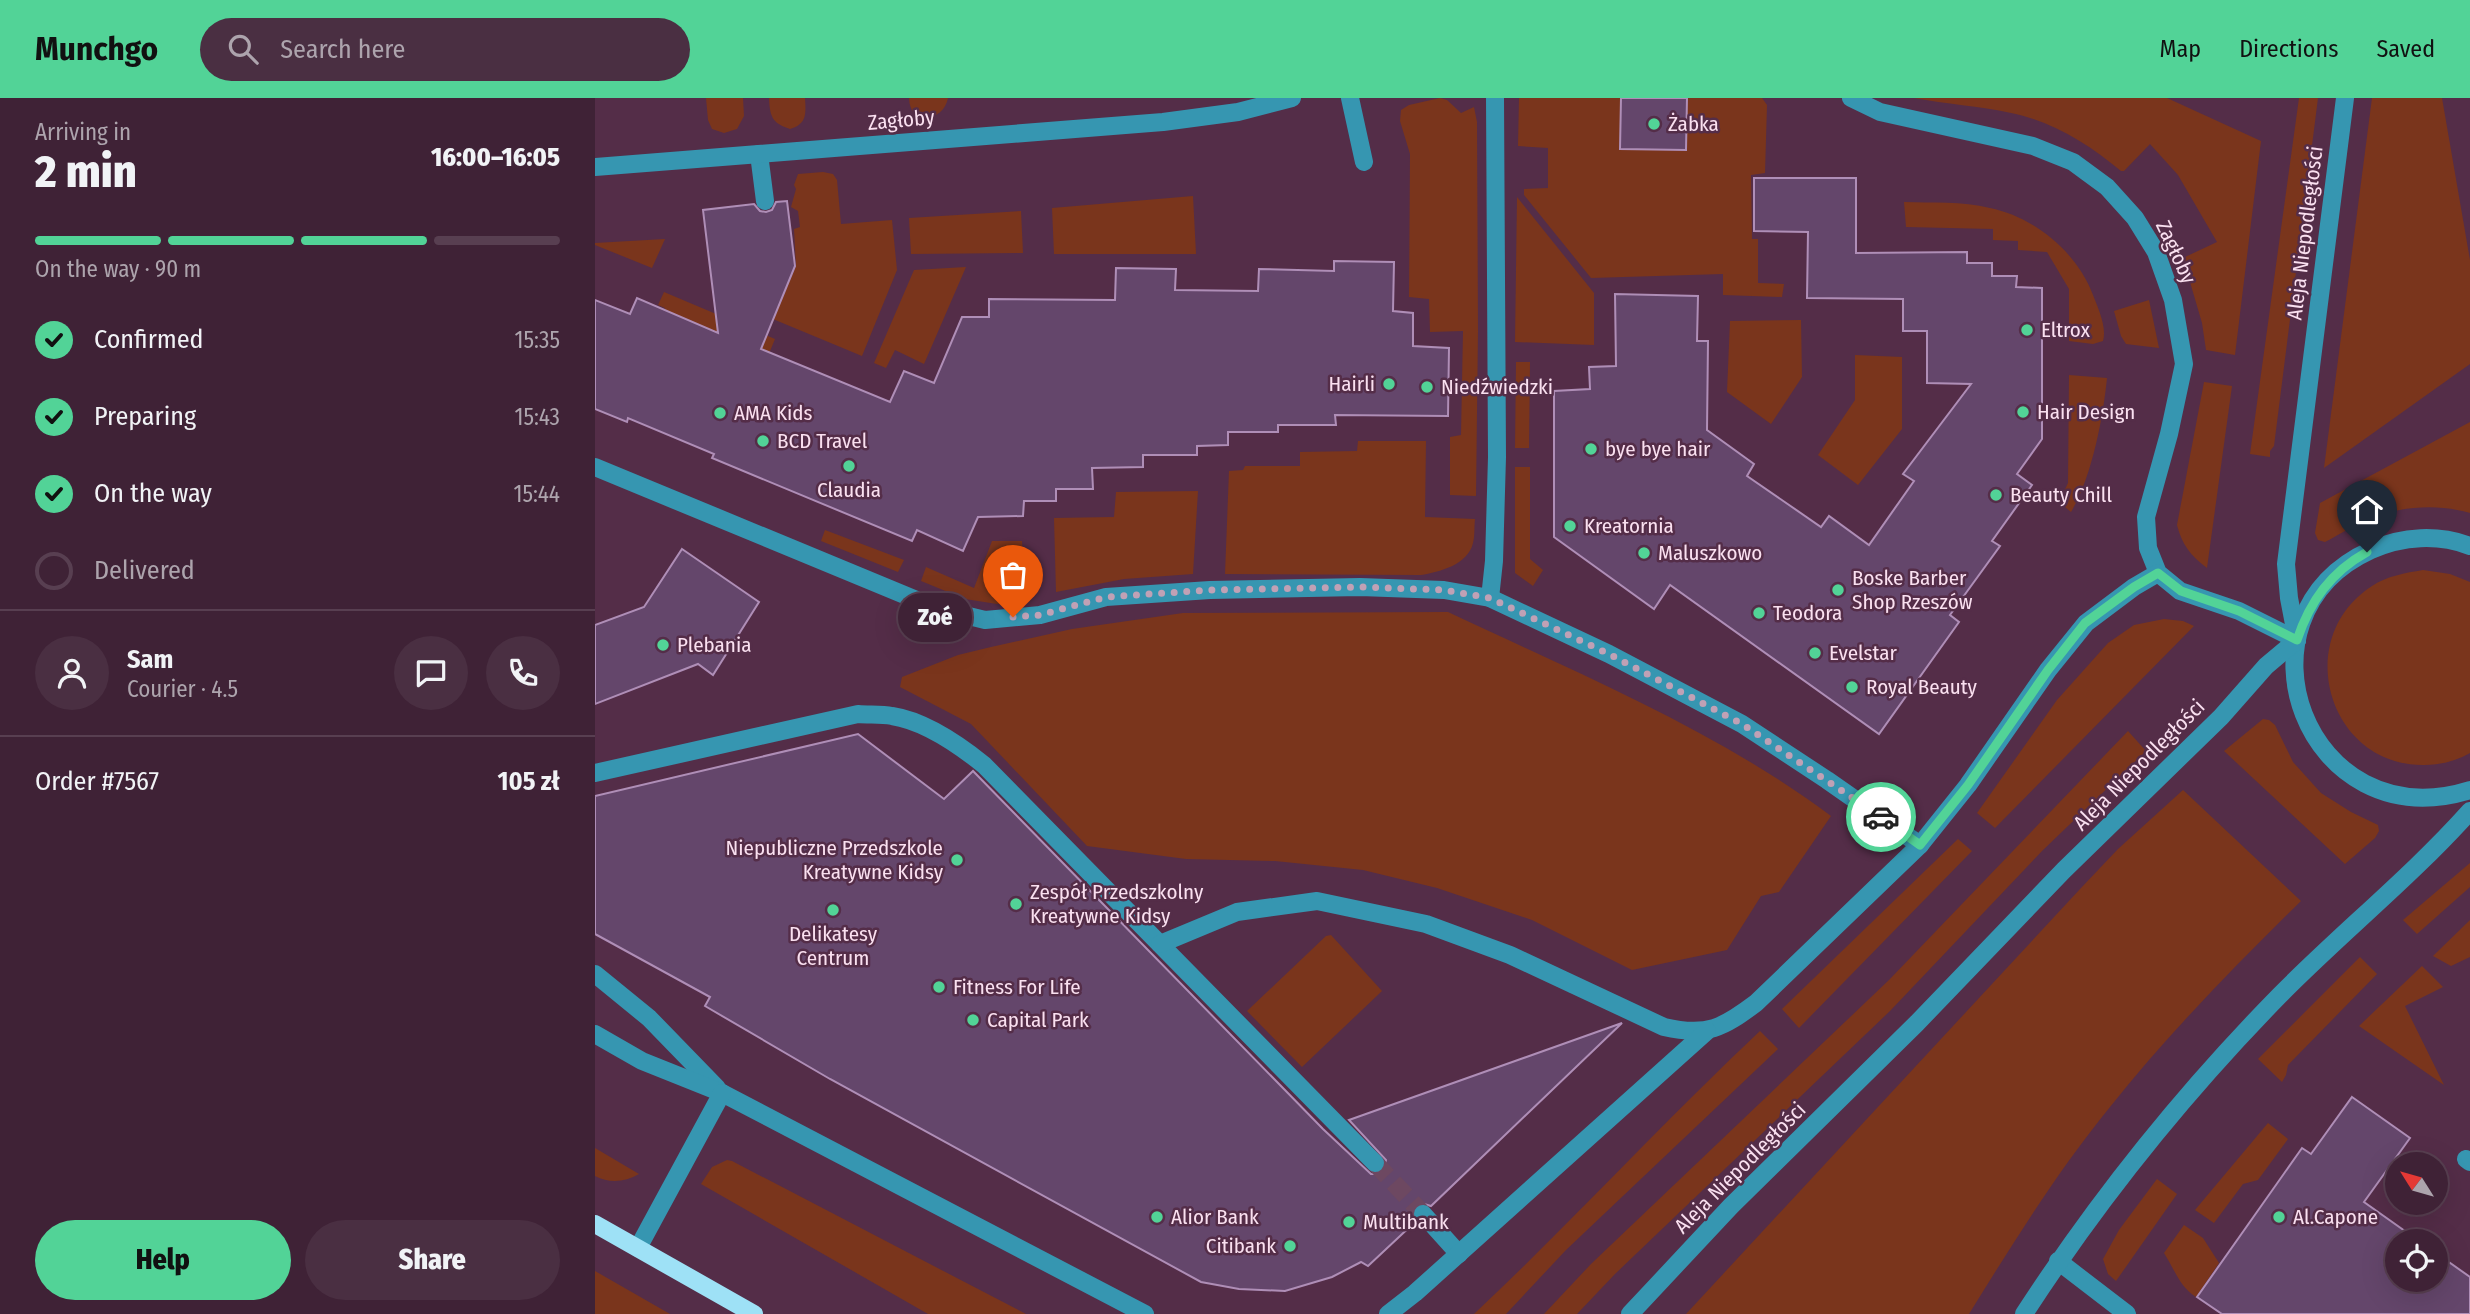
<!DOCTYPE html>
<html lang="en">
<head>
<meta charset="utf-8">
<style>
  body { margin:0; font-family:"Fira Sans Condensed",sans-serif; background:#4a2f42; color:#f1f3f6; height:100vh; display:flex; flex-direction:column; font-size:26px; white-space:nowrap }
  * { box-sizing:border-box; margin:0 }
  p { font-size:23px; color:#ada4ad }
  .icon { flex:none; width:38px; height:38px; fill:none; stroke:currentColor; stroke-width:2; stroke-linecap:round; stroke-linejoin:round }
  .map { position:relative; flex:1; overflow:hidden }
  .sheet { display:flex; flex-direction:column; background:#3f2236; width:595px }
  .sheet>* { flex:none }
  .needle { width:46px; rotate:307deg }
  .tools { position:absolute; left:1790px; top:1054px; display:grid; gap:14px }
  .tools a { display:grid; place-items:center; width:63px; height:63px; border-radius:50%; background:#3f2236; box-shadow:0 7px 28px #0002,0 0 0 2px #583f51; font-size:35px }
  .pin { position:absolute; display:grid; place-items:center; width:60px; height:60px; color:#fff; margin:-72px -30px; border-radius:50% 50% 50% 0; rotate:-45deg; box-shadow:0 0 7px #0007 }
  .pin .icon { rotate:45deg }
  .courier { position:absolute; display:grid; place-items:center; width:70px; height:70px; margin:-35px; border:5px solid #52d397; border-radius:50%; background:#fff; color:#222; box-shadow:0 2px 9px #0007 }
  .bubble { position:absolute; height:49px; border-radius:24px; background:#3f2236; box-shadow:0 7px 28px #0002,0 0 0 2px #583f51; font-size:23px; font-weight:800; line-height:49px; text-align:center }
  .head em { font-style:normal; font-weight:800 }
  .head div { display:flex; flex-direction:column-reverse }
  .head { display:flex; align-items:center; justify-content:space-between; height:119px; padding:0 35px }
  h1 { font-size:46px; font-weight:800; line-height:52px }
  .bar { display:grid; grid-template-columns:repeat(4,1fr); gap:10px 7px; align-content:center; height:84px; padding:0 35px }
  .bar i { height:9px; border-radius:5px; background:#583f51 }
  .bar .current { background:#52d397 }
  .bar p { grid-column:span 4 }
  .line { display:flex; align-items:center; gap:18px; padding:0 35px; border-top:2px solid #583f51 }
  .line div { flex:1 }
  .round { display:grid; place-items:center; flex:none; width:74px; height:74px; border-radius:37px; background:#4a2f42 }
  ol { padding:0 35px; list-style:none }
  li { display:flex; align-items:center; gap:21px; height:77px }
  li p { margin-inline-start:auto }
  li .icon { padding:7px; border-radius:50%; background:#52d397; color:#111; stroke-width:4 }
  li:last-child { color:#ada4ad }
  li i { width:38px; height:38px; border:4px solid #583f51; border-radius:50% }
  .button { display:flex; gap:14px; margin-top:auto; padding:14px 35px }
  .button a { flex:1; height:80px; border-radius:42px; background:#52d397; color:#111; font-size:28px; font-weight:800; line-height:80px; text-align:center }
  .button a+a { background:#4a2f42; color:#f1f3f6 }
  header { display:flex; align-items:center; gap:42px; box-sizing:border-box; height:98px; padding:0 35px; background:#52d397; color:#111 }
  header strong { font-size:33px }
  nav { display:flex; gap:38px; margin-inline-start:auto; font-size:24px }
  .search { width:490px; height:63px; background:#4a2f42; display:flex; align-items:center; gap:18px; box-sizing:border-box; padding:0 24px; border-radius:38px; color:#ada4ad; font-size:26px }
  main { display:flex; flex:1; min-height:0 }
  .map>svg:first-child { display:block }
  .green { fill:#7a351c }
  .building { fill:#64466b; stroke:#af8eb7; stroke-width:2 }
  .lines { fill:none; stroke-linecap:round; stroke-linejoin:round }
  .minor-tunnel { stroke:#6d4861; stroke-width:18; stroke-dasharray:18 9; stroke-linecap:butt }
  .minor { stroke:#3696b1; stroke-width:18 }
  .major { stroke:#9ee1f6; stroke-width:18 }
  .done { stroke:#c0a1b5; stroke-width:7; stroke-dasharray:0 12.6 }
  .route { stroke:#52d397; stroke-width:9 }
  .poi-dot { fill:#52d397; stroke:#542d48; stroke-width:2.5 }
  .labels { text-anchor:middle; stroke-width:5; stroke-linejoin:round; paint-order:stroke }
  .street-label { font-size:21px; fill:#fae0f0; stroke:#542d48 }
  .poi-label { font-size:21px; fill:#fae0f0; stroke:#542d48; text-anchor:start }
</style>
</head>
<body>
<header>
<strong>Munchgo</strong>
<div class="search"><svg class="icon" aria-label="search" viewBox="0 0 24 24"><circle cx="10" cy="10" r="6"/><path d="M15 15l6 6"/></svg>Search here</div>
<nav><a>Map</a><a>Directions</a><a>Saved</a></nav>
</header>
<main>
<section class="sheet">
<div class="head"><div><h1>2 min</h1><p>Arriving in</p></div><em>16:00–16:05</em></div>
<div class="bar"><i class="current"></i><i class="current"></i><i class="current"></i><i></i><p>On the way · 90 m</p></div>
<ol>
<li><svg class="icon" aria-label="check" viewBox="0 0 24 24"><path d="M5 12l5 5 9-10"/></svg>Confirmed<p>15:35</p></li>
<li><svg class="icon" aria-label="check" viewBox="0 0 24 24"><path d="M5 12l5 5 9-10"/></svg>Preparing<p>15:43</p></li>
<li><svg class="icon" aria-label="check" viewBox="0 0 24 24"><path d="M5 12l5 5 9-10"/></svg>On the way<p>15:44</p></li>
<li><i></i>Delivered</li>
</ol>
<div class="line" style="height:126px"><a class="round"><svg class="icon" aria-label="person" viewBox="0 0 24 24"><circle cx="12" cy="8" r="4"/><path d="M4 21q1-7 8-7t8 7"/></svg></a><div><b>Sam</b><p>Courier · 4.5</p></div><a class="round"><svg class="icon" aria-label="chat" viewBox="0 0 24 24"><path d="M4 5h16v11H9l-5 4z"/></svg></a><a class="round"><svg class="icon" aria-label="phone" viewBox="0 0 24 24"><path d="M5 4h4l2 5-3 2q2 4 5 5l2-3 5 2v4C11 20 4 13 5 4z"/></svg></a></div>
<div class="line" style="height:91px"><div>Order #7567</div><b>105 zł</b></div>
<div class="button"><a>Help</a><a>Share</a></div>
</section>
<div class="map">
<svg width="1875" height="1216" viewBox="0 0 1875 1216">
  <rect width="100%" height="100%" fill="#542d48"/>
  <g class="green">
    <path d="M 111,0 L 148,0 L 149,18 L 142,31 L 129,35 L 117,31 L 113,22 Z"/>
    <path d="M 174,0 L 210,0 C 211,16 212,26 195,31 C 177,25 175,19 174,0 Z"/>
    <path d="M 314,0 L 353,0 C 349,23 315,30 314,0 Z"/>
    <path d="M 845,0 L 852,2 L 866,15 L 879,9 L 882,24 L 883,232 L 881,398 L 855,397 L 855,339 L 866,337 L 868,233 L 835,234 L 834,201 L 814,199 L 815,56 L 805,23 L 806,12 L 814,7 Z"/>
    <path d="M 924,0 L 1167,0 L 1172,7 L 1170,75 L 1156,77 L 1157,141 L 1163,141 L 1163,185 L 1189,186 L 1187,199 L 1128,197 L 1128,176 L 996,180 L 929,97 L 929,91 L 953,90 L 953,50 L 923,48 Z"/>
    <path d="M 1319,0 L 1572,0 L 1666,43 L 1640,257 L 1611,252 L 1607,225 L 1588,160 L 1622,144 L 1583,77 L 1555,46 L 1529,73 L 1526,73 C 1493,46 1459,24 1416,15 C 1384,8 1351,6 1319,0 Z"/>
    <path d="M 1704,0 L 1723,0 L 1679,348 L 1675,353 L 1675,359 L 1655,356 Z"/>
    <path d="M 1777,0 L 1847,0 L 1875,162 L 1875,266 L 1729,370 Z"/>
    <path d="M 228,74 L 238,76 L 242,82 L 246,126 L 297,122 L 302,172 L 267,258 L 125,199 L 138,184 L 186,204 L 201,168 L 199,131 L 205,129 L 203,113 L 196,109 L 201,91 L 199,87 L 203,76 Z"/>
    <path d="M 598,98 L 601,156 L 459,156 L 457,110 Z"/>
    <path d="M 922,99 L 999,195 L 999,247 L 920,244 Z"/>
    <path d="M 1309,104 C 1337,105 1367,103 1395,110 C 1439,119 1482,154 1498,197 C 1503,210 1512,229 1508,243 L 1498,246 L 1474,243 L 1474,191 L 1452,154 L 1423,152 L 1423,143 L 1398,142 L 1398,131 L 1311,129 Z"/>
    <path d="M 426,113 L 428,155 L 316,156 L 314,120 Z"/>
    <path d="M 70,141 L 57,170 L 0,147 L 0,145 Z"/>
    <path d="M 371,169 L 329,266 L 300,252 L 291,270 L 279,265 L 319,172 Z"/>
    <path d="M 69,194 L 180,241 L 168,270 L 63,227 L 70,210 L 63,207 Z"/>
    <path d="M 1554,202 L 1564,250 L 1531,246 L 1526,238 L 1519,213 Z"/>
    <path d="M 1206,222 L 1207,279 L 1176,326 L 1132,294 L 1135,223 Z"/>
    <path d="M 1260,257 L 1307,259 L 1307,331 L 1263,387 L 1223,357 L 1260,302 Z"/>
    <path d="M 921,264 L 935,264 L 934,350 L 920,350 Z"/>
    <path d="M 1474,277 L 1512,280 C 1508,320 1497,379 1476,414 L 1464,404 L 1473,385 Z"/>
    <path d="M 1609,284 L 1637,288 L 1612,470 C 1596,458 1587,447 1582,427 Z"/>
    <path d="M 1875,324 L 1875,415 C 1845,406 1808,408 1778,419 C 1761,425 1746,436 1730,444 L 1723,442 L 1720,435 L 1725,405 Z"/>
    <path d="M 763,343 L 831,343 L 830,419 L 880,421 C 879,429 880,438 878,445 C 873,467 844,474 826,477 L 630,476 L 634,373 L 648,372 L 650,368 L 705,368 L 705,354 L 762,353 Z"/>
    <path d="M 920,369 L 935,369 L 935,461 L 948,472 L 938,488 L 920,475 Z"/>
    <path d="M 603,393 L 598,476 L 529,481 L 461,494 L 459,420 L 519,419 L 521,394 Z"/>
    <path d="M 230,432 L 309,462 L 303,474 L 226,443 Z"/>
    <path d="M 397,443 L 427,443 L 430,501 L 402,506 L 370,501 L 326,483 L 331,469 L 379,490 Z"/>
    <path d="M 1828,472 L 1855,476 L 1875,484 L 1875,655 C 1861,663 1845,667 1829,667 C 1733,668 1696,540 1777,488 C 1792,478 1810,475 1828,472 Z"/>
    <path d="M 853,514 C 980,574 1123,633 1236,718 L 1184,794 L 1166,798 L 1132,852 L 1037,872 L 937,822 L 842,790 L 768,772 L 680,763 L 591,761 L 492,748 L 376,626 L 305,589 L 307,579 L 363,557 L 396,549 L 477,531 L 588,515 Z"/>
    <path d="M 1569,521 L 1588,523 L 1599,528 L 1400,730 L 1382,715 L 1462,602 L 1513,545 L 1539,527 Z"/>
    <path d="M 1668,621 L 1674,622 L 1680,627 L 1698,664 L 1726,695 L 1756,714 L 1783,727 L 1784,733 L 1780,740 L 1750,766 L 1629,653 Z"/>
    <path d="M 1533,633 L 1551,653 L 1447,753 L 1295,913 L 1020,1176 L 982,1216 L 949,1216 L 996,1166 L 1294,882 Z"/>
    <path d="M 1588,692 L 1706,803 C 1639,869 1573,936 1515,1009 C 1462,1074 1418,1145 1374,1216 L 1091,1216 L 1486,790 L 1523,751 Z"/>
    <path d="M 1363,741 L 1377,753 L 1204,930 L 1187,911 Z"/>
    <path d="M 1875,765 L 1875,789 L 1822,836 L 1808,822 Z"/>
    <path d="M 1875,822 L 1875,859 L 1856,868 L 1838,858 Z"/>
    <path d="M 736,837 L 787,893 L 707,969 L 652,913 L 731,838 Z"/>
    <path d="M 1765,859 L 1782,876 L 1693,967 L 1691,977 L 1687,984 L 1663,961 Z"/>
    <path d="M 1827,868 L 1848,889 L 1810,908 L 1849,987 L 1764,928 Z"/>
    <path d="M 1165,933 L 1183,951 L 971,1152 L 911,1216 L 879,1216 C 977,1124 1067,1025 1165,933 Z"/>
    <path d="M 1673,1025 L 1693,1041 L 1663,1082 L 1648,1086 L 1619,1125 L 1600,1112 Z"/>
    <path d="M 0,1050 L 44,1076 C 30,1084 15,1086 0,1078 Z"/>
    <path d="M 132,1062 L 137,1063 L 431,1216 L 333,1216 L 106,1086 L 117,1069 Z"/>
    <path d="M 1562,1081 L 1582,1096 L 1521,1183 L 1513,1176 L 1508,1161 L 1524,1132 Z"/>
    <path d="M 1589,1127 L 1608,1140 L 1624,1165 L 1601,1199 C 1584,1188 1580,1172 1569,1155 Z"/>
    <path d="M 0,1173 L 75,1216 L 0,1216 Z"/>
  </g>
  <g class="building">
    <path d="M 1026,0 L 1092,0 L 1091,52 L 1025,51 Z"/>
    <path d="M 1159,80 L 1261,80 L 1261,155 L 1372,154 L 1372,165 L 1397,165 L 1397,178 L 1422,178 L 1421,189 L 1447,190 L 1447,341 L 1422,376 L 1437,387 L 1397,443 L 1405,448 L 1355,517 L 1364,524 L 1284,636 L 1075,487 L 1059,511 L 959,439 L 959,293 L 995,291 L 994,269 L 1021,268 L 1020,196 L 1103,198 L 1102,243 L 1113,243 L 1112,332 L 1159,366 L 1152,378 L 1226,429 L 1234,418 L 1274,447 L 1319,383 L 1308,376 L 1376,286 L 1332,285 L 1332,233 L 1308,233 L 1308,201 L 1212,200 L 1213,134 L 1159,133 Z"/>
    <path d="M 192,103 L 200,168 L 166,251 L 295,304 L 309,273 L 339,285 L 367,219 L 394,219 L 394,201 L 520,202 L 521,170 L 581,171 L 580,192 L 663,193 L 664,171 L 739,173 L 739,163 L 799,164 L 798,213 L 818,215 L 818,248 L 854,250 L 853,318 L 740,317 L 741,327 L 683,327 L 683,334 L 633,334 L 633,347 L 602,348 L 602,357 L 548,357 L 548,369 L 497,370 L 498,391 L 461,391 L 461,403 L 429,403 L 428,418 L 383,419 L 368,453 L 322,432 L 317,443 L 117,360 L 119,356 L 33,320 L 32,324 L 0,311 L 0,202 L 35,216 L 42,200 L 123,235 L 108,112 L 159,106 L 165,113 L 171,114 L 177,112 L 181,104 Z"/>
    <path d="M 87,451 L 164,504 L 118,577 L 103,566 L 0,606 L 0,527 L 49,509 Z"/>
    <path d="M 263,636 L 349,701 L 378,673 L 728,1031 L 776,1076 L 783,1076 L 788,1073 L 791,1062 L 754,1022 L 1027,925 L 836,1108 L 826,1105 L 820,1108 L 817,1118 L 820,1124 L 773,1168 L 766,1164 L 737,1179 L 690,1193 L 644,1191 L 606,1184 L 235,981 L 110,908 L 115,899 L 0,836 L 0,698 Z"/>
    <path d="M 1757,999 L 1815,1040 L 1769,1104 L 1824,1143 L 1802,1143 L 1802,1181 L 1841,1181 L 1841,1155 L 1875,1179 L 1875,1216 L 1627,1216 L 1602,1199 L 1707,1050 L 1716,1056 Z"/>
  </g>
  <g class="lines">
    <path class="minor-tunnel" d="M 780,1065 L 828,1116"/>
    <g class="minor">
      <path d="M 755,0 L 769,64"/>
      <path d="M 1256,0 L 1285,14 L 1438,48 L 1478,64 L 1512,89 L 1540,120 L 1561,154 L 1578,202 L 1589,266 L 1574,336 L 1551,419 L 1553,450 L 1563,475 L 1585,493 L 1644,513 L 1702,542"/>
      <path d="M 164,56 L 170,103"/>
      <path d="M 0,69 L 568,24 L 643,14 L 697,0"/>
      <path d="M 0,369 L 341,510 L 390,522 L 445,517 L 511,499 L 615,492 L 765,489 L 849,492 L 895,500 L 1014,556 L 1147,626 L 1232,682 L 1325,747"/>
      <path d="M 1875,448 C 1843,436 1808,438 1776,452 C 1629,519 1711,743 1875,692"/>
      <path d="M 895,500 L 899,463 L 902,359 L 900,0"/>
      <path d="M 1702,542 L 1694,500 L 1691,466 L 1750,0"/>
      <path d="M 0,675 L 263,616 C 274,617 286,616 297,618 C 330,623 363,646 389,667 L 780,1065"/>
      <path d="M 565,846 L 642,814 L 722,803 L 831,826 L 915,857 L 1069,929 C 1112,939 1128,930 1161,905 L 1325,747 L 1373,687 L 1453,572 L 1491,525 L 1539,489 L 1563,475"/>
      <path d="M 0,876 L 54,920 L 122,990"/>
      <path d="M 0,936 L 47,963 L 127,995 L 550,1216"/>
      <path d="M 1871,1061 L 1875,1064"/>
      <path d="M 828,1116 L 864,1156"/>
      <path d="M 43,1150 L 127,995"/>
      <path d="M 1463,1163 L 1532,1216"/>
      <path d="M 793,1216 L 820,1195 L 1112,933"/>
      <path d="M 1035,1216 L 1136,1108 L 1322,925 L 1469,772 L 1626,619 L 1671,568 L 1702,542"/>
      <path d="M 1429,1216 C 1503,1102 1589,995 1684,898 C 1746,835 1816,779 1875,713"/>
    </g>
    <path class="major" d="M 0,1126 L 159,1216"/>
  </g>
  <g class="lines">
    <path class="done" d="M 418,519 L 445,517 L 511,499 L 615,492 L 765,489 L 849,492 L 895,500 L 1014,556 L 1147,626 L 1286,719"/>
    <path class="route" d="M 1286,719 L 1325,747 L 1373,687 L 1453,572 L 1490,525 L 1539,489 L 1563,475 L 1586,493 L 1644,513 L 1702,542 C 1715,503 1736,474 1772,454"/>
  </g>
  <g class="poi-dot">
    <circle cx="1059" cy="26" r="7"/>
    <circle cx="1432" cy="232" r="7"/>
    <circle cx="794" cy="286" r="7"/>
    <circle cx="832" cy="289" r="7"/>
    <circle cx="1428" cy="314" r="7"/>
    <circle cx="125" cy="315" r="7"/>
    <circle cx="168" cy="343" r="7"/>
    <circle cx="996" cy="351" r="7"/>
    <circle cx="254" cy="368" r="7"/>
    <circle cx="1401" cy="397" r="7"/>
    <circle cx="975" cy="428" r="7"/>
    <circle cx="1049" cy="455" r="7"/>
    <circle cx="1243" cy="492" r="7"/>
    <circle cx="1164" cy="515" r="7"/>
    <circle cx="68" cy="547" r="7"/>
    <circle cx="1220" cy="555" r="7"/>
    <circle cx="1257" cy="589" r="7"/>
    <circle cx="362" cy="762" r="7"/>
    <circle cx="421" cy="806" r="7"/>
    <circle cx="238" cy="812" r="7"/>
    <circle cx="344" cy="889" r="7"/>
    <circle cx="378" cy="922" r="7"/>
    <circle cx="562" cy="1119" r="7"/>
    <circle cx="1684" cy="1119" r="7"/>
    <circle cx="754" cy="1124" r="7"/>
    <circle cx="695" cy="1148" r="7"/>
  </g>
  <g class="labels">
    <g class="street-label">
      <text transform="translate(306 22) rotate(-5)" y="7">Zagłoby</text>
      <text transform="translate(1710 135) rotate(-83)" y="7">Aleja Niepodległości</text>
      <text transform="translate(1581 154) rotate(65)" y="7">Zagłoby</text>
      <text transform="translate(1544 667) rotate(-45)" y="7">Aleja Niepodległości</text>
      <text transform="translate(1145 1070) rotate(-45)" y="7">Aleja Niepodległości</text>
    </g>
    <g class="poi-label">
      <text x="1073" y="33">Żabka</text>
      <text x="1446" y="239">Eltrox</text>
      <text x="780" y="293" text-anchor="end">Hairli</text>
      <text x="846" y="296">Niedźwiedzki</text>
      <text x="1442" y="321">Hair Design</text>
      <text x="139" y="322">AMA Kids</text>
      <text x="182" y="350">BCD Travel</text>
      <text x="1010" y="358">bye bye hair</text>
      <text x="254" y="399" text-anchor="middle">Claudia</text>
      <text x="1415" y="404">Beauty Chill</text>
      <text x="989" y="435">Kreatornia</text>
      <text x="1063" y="462">Maluszkowo</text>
      <text x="1257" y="487">Boske Barber<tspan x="1257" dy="24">Shop Rzeszów</tspan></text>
      <text x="1178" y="522">Teodora</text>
      <text x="82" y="554">Plebania</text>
      <text x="1234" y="562">Evelstar</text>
      <text x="1271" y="596">Royal Beauty</text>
      <text x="348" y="757" text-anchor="end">Niepubliczne Przedszkole<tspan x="348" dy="24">Kreatywne Kidsy</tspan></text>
      <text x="435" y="801">Zespół Przedszkolny<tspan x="435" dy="24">Kreatywne Kidsy</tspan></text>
      <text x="238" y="843" text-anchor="middle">Delikatesy<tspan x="238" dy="24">Centrum</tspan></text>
      <text x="358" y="896">Fitness For Life</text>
      <text x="392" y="929">Capital Park</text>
      <text x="576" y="1126">Alior Bank</text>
      <text x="1698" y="1126">Al.Capone</text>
      <text x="768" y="1131">Multibank</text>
      <text x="681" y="1155" text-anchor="end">Citibank</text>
    </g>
  </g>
</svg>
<div class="tools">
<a><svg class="needle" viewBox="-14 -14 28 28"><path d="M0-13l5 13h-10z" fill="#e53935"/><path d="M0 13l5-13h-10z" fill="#ada4ad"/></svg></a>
<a><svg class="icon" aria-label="locate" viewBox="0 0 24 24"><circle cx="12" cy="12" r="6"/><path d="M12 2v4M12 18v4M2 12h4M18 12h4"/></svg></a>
</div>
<div class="pin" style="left:418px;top:519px;background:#ea580c"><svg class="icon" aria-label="bag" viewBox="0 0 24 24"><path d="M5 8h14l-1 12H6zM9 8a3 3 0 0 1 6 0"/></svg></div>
<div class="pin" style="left:1772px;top:454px;background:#1f2937"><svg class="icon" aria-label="home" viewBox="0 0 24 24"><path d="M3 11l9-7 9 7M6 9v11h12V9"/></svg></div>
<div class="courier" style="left:1286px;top:719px"><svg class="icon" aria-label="car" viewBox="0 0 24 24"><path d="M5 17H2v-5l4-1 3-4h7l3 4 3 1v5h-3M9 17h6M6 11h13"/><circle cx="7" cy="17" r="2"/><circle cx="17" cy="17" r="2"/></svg></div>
<div class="bubble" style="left:303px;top:495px;width:74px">Zoé</div>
</div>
</main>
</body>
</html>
